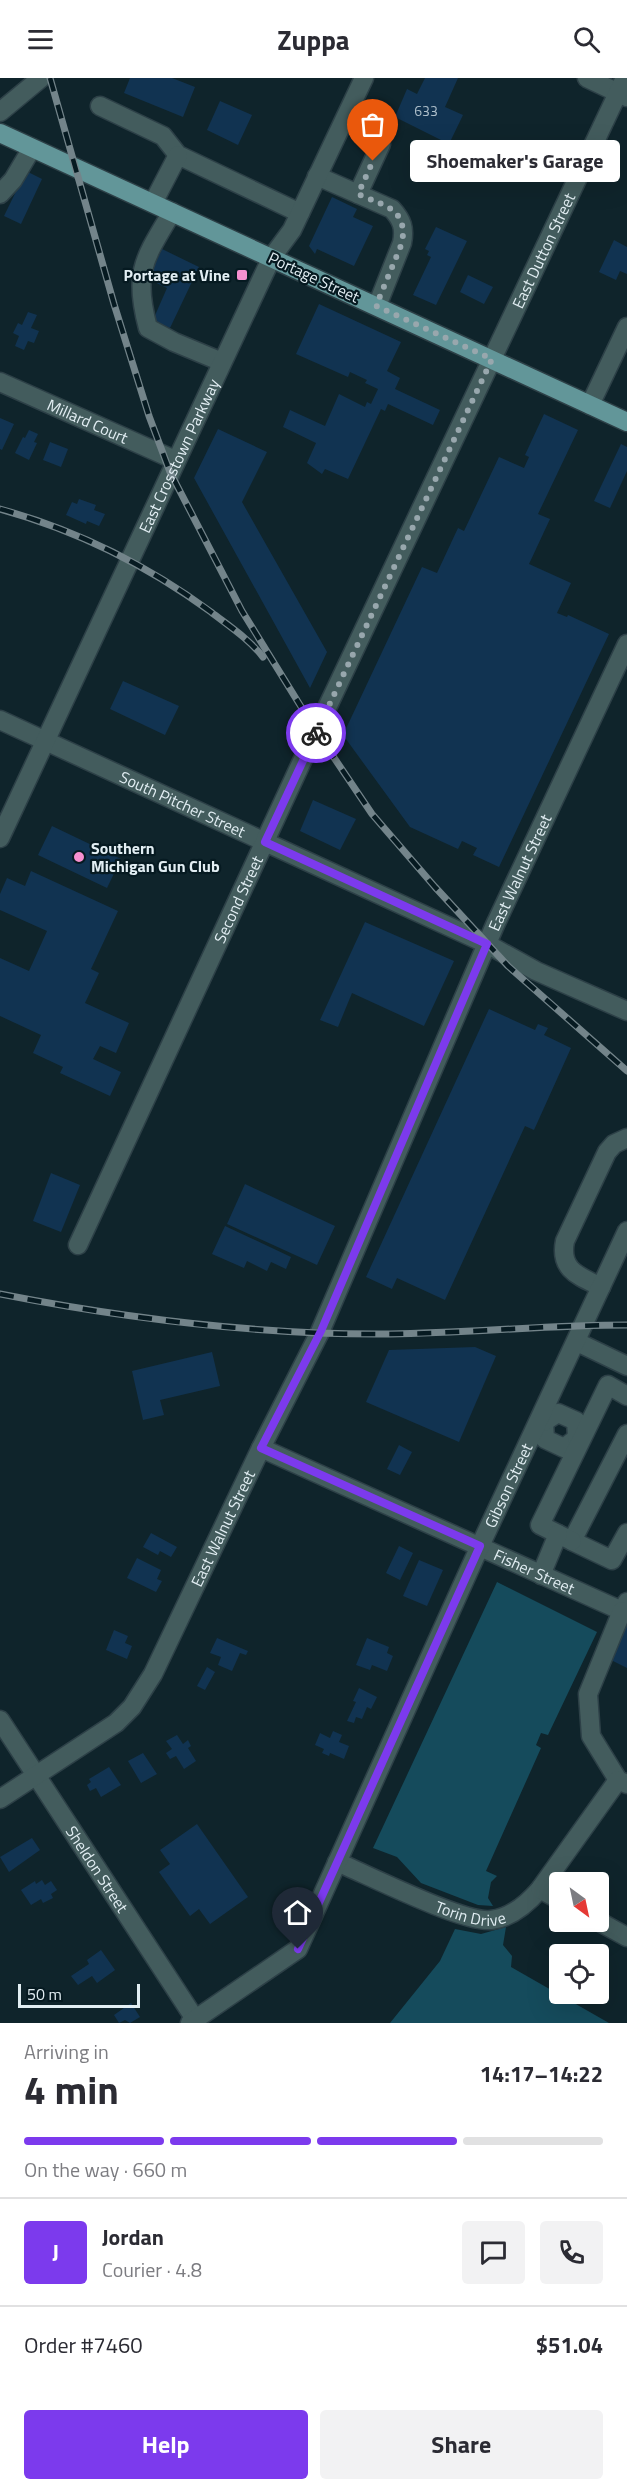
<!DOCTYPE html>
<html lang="en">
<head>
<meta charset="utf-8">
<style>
  body { margin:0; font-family:"Titillium Web",sans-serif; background:#f2f2f3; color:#2b2b33; height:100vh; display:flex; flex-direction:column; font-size:22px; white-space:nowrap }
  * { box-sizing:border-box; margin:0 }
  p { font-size:20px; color:#7c7c81 }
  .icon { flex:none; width:33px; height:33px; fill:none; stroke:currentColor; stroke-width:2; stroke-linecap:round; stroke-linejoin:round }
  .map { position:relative; height:1945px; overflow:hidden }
  .sheet { display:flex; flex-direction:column; background:#fff; flex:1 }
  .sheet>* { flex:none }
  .needle { width:39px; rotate:147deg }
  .controls { position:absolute; left:549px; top:1794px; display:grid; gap:12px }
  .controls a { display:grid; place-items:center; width:60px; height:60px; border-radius:6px; background:#fff; box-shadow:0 6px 24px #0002; font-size:30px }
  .scale { position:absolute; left:18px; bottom:15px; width:122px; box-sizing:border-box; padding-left:6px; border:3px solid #e2eef3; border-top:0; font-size:16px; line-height:21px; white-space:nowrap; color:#e2eef3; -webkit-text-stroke:4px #061a21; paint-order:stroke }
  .pin { position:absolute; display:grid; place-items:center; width:51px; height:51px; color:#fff; margin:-62px -26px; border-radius:50% 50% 50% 0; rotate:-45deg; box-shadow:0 0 6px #0007 }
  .pin .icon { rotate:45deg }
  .courier { position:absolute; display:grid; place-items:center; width:60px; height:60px; margin:-30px; border:4px solid #7c3aed; border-radius:50%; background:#fff; color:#222; box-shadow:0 2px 8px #0007 }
  .bubble { position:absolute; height:42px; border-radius:6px; background:#fff; box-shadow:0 6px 24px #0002; font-size:20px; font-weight:700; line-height:42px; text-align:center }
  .head em { font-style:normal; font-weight:700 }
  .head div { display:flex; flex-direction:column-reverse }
  .head { display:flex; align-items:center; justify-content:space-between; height:102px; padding:0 24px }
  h1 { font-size:39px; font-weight:700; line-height:45px }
  .bar { display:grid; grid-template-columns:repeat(4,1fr); gap:9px 6px; align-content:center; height:72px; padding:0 24px }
  .bar i { height:8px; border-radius:4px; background:#e1e1e2 }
  .bar .current { background:#7c3aed }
  .bar p { grid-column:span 4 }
  .line { display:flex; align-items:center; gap:15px; padding:0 24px; border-top:2px solid #e1e1e2 }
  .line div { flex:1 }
  .round { display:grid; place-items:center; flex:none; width:63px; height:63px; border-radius:6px; background:#f2f2f3 }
  .primary-button { display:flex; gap:12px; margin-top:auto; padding:12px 24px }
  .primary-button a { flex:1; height:69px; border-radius:6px; background:#7c3aed; color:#fff; font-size:24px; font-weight:700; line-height:69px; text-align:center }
  .primary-button a+a { background:#f2f2f3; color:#2b2b33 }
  header { display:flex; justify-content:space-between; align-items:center; height:78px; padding:0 24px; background:#fff; font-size:27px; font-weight:700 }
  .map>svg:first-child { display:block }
  .green { fill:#154b5c }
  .building { fill:#113351 }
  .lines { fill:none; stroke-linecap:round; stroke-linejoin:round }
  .minor-casing { stroke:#2d4047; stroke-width:21 }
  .major-casing { stroke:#2d4047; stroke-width:21 }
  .minor { stroke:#435c5d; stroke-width:18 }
  .major { stroke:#629699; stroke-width:18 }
  .rail-casing { stroke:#73848a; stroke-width:7 }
  .rail { stroke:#061a21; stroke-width:4.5; stroke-dasharray:14; stroke-linecap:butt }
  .done { stroke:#98a7ad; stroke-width:6; stroke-dasharray:0 10.8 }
  .route { stroke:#7c3aed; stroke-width:8 }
  .poi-dot { fill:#f690d0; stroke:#061a21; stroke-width:2 }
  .labels { text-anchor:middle; stroke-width:4.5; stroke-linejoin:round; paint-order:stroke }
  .number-label { font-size:14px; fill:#aebfca }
  .street-label { font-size:16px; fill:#e2eef3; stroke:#061a21 }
  .poi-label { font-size:16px; font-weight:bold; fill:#e2eef3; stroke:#061a21; text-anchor:end }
</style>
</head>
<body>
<header><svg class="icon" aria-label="menu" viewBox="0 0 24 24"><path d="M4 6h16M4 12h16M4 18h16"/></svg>Zuppa<svg class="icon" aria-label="search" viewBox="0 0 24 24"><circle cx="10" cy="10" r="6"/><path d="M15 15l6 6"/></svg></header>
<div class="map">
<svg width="627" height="1945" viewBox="0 0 627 1945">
  <rect width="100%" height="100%" fill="#0f242b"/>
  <g class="green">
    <path d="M 497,1504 L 597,1554 L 548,1657 L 541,1655 L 536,1667 L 541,1670 L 486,1793 L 497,1798 L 491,1804 L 488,1820 L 493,1828 L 478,1827 L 421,1805 L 397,1779 L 373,1770 Z"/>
    <path d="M 506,1849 L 503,1867 L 512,1878 L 511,1889 L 609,1945 L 390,1945 L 440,1883 L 455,1851 L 481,1856 Z"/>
  </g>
  <g class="building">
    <path d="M 130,0 L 172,0 L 195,9 L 183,39 L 124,15 Z"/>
    <path d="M 425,0 L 458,0 L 445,29 L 463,37 L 449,66 L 395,39 L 407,11 L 417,16 Z"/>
    <path d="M 220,23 L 252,37 L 238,67 L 207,52 Z"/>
    <path d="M 26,93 L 42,101 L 21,146 L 4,138 Z"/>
    <path d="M 332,119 L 357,131 L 353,139 L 373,148 L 354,188 L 317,171 L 315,176 L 309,168 Z"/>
    <path d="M 436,149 L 467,163 L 436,227 L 413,217 L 431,179 L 427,177 L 429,173 L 425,171 Z"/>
    <path d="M 614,162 L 627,169 L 627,196 L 620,193 L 616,202 L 599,194 Z"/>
    <path d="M 162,171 L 199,189 L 170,250 L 153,242 L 167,210 L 148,201 Z"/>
    <path d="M 468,197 L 493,209 L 484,226 L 460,214 Z"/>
    <path d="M 319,226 L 401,264 L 387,293 L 400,300 L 395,311 L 440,332 L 433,347 L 388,326 L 385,333 L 381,331 L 348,401 L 325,391 L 322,396 L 307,385 L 316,365 L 283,349 L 290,332 L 325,348 L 339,316 L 365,329 L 367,324 L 371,326 L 378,311 L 365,305 L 367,302 L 350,294 L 348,299 L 296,276 Z"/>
    <path d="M 28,234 L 37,237 L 31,250 L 39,253 L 34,265 L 28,263 L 24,272 L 15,268 L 19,258 L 13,255 L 18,245 L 22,247 Z"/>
    <path d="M 544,336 L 578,352 L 538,436 L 550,441 L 529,486 L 571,505 L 557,535 L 567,539 L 568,537 L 609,556 L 499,789 L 473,777 L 477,770 L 462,763 L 458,771 L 410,749 L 343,657 L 422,489 L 437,495 L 458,450 L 464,453 L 499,379 L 524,390 L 529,379 L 525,377 Z"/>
    <path d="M 0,340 L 14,346 L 2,372 L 0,371 Z"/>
    <path d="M 218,351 L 267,374 L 242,424 L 327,574 L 310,610 L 194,400 Z"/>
    <path d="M 29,352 L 38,356 L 34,364 L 37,365 L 29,382 L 15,375 L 23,359 L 25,360 Z"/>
    <path d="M 50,364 L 68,371 L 61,389 L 43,382 Z"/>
    <path d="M 621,366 L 627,369 L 627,393 L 610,430 L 594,423 Z"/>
    <path d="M 79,421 L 96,427 L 94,432 L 105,436 L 99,448 L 87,443 L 86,446 L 66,437 L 72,424 L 77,426 Z"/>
    <path d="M 123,603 L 179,628 L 165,657 L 110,631 Z"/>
    <path d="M 313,722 L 356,741 L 340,772 L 300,753 Z"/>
    <path d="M 52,748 L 121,781 L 107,810 L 38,777 Z"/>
    <path d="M 31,793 L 118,833 L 91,891 L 99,895 L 85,925 L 129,945 L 116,975 L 100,968 L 93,981 L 121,994 L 110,1018 L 60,995 L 63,989 L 33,975 L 41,957 L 0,938 L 0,880 L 29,893 L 47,853 L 0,832 L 0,816 L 7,800 L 25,808 Z"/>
    <path d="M 365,844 L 454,883 L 424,948 L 352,915 L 338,949 L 320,942 Z"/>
    <path d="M 489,931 L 535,952 L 538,946 L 548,950 L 544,957 L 571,970 L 534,1052 L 525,1048 L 445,1222 L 397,1200 L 392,1211 L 366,1199 Z"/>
    <path d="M 51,1095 L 80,1107 L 61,1154 L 33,1143 Z"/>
    <path d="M 245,1106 L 335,1148 L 317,1187 L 227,1146 Z"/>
    <path d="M 225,1148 L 291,1179 L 286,1191 L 271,1184 L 267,1193 L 247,1183 L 244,1190 L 212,1176 Z"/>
    <path d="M 475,1269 L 496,1278 L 459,1364 L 366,1324 L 389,1272 Z"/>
    <path d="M 212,1274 L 220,1308 L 160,1322 L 164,1337 L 143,1342 L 132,1293 Z"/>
    <path d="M 399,1367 L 412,1374 L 400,1397 L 387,1391 Z"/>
    <path d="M 151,1455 L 177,1469 L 171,1479 L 160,1473 L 158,1477 L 143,1469 Z"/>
    <path d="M 399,1468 L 413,1475 L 400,1502 L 386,1495 Z"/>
    <path d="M 137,1480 L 161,1492 L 157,1501 L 162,1503 L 156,1514 L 127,1500 Z"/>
    <path d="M 419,1482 L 443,1492 L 427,1528 L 403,1518 Z"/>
    <path d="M 627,1547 L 627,1590 L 609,1581 Z"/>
    <path d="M 114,1552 L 128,1558 L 125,1565 L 132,1568 L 127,1581 L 106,1572 Z"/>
    <path d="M 217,1560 L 248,1573 L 246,1577 L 240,1575 L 232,1593 L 218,1587 L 221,1579 L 210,1575 Z"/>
    <path d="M 367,1560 L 389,1569 L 387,1575 L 393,1578 L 387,1593 L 372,1587 L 370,1592 L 356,1587 Z"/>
    <path d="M 207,1589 L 215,1594 L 205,1612 L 197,1608 Z"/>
    <path d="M 359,1610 L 377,1619 L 371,1631 L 367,1629 L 362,1641 L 356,1639 L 354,1645 L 347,1643 L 356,1624 L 353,1623 Z"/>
    <path d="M 333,1653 L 342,1657 L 339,1664 L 349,1668 L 344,1681 L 330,1675 L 329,1678 L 322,1675 L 324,1671 L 315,1667 L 320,1655 L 330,1660 Z"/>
    <path d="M 177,1657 L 183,1666 L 188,1662 L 191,1668 L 188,1670 L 196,1683 L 184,1691 L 176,1678 L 170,1681 L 166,1675 L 172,1671 L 166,1663 Z"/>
    <path d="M 143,1675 L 157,1696 L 141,1705 L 128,1683 Z"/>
    <path d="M 109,1689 L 121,1707 L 101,1719 L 96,1710 L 90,1713 L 87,1707 L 91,1704 L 89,1701 Z"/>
    <path d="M 197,1746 L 248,1819 L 210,1846 L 199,1831 L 190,1838 L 159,1794 L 170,1786 L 160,1772 Z"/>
    <path d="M 32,1760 L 40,1772 L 9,1794 L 0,1779 Z"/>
    <path d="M 42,1802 L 45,1807 L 51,1803 L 57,1812 L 51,1816 L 53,1820 L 43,1825 L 41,1821 L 31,1827 L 21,1812 L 35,1803 L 36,1806 Z"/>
    <path d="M 101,1872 L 115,1892 L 97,1905 L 92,1898 L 78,1907 L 71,1898 L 89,1886 L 87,1882 Z"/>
    <path d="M 131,1925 L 140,1939 L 130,1945 L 125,1942 L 119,1945 L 114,1937 Z"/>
  </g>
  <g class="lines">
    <g class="minor-casing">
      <g id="minor">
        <path d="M 587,0 L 627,19"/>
        <path d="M 100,28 L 163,58 L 178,77 L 300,135"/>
        <path d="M 0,34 L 41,0"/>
        <path d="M 346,39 C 358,46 378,52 381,66 L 358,116"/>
        <path d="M 317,98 L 392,131 C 402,142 405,150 402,165 L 377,228"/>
        <path d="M 0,116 L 13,102 L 32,70"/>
        <path d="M 153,125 L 178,77"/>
        <path d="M 172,134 C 144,181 133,194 148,250 L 174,264 L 222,284"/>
        <path id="s1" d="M 0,304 L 175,382"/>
        <path d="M 590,327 L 627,249"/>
        <path id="s2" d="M 0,642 L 487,866 L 536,893 L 627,933"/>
        <path id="s3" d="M 0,760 L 262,200 L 272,179 L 292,152 L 364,0"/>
        <path id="s4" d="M 78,1167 L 316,653 L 625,0"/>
        <path d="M 601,1209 C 579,1198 559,1192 565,1163 L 607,1074 L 614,1066 L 627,1060"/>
        <path d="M 577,1264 L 627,1288"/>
        <path d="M 544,1344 L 545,1361 L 564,1370 L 577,1360"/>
        <path d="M 544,1344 L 558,1335 L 576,1343 L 577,1360"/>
        <path d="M 627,1356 L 572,1463 L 612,1482 L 627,1455"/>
        <path id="s5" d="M 261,1370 L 622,1533 L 627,1524"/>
        <path d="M 572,1463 L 540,1447 L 608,1307 L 627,1318"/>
        <path d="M 541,1497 L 558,1456"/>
        <path d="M 622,1533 L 588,1616 L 591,1658 L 618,1702 L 627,1706"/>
        <path id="s6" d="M 0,1642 L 195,1941"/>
        <path id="s7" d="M 0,1721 L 116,1645 L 132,1629 L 153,1596 L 261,1370 L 320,1254 L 495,847 L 627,566"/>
        <path id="s8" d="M 337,1784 C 368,1797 463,1845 491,1842 C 511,1840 528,1825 540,1811 L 618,1702"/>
        <path d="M 540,1811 L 560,1822"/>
        <path d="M 598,1843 L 627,1859"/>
        <path id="s9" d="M 190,1945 L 298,1871 L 480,1468 L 627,1153"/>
      </g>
    </g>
    <g class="major-casing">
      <path id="major" d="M 0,55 L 627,344"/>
    </g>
    <use href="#minor" class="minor"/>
    <use href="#major" class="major"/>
    <g class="rail-casing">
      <g id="rail">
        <path d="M 50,0 L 114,226 L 149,338 L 170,394 L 242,533 L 316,653 L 372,736 L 435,809 L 508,888 L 627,993"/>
        <path d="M 0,431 C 76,452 147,487 211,534 C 229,548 249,561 263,579"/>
        <path d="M 0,1216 C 128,1241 259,1257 390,1256 C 469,1255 548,1247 627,1247"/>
      </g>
    </g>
    <use href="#rail" class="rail"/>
  </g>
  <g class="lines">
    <path class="done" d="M 316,655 L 492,281 L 376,228 L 402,165 C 408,130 384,128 358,116 L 373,83"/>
    <path class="route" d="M 298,1871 L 480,1468 L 261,1370 L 321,1253 L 487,866 L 265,764 L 316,655"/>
  </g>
  <g class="poi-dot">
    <rect x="236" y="191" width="12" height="12" rx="3"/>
    <circle cx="79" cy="779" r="6"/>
  </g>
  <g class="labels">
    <g class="number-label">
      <text x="426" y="38">633</text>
    </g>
    <g class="street-label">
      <text dy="6" stroke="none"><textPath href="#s4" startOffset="1098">East Dutton Street</textPath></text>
      <text transform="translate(314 199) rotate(25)" y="6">Portage Street</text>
      <text dy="6" stroke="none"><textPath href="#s1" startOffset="96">Millard Court</textPath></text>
      <text dy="6" stroke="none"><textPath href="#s3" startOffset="422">East Crosstown Parkway</textPath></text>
      <text dy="6" stroke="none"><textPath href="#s2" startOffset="201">South Pitcher Street</textPath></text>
      <text dy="6" stroke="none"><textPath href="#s7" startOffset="1082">East Walnut Street</textPath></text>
      <text dy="6" stroke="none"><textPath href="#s4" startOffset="381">Second Street</textPath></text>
      <text dy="6" stroke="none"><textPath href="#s9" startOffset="640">Gibson Street</textPath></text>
      <text dy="6" stroke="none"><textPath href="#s7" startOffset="362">East Walnut Street</textPath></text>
      <text dy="6" stroke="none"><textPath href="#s5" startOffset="300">Fisher Street</textPath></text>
      <text dy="6" stroke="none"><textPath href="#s6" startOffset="178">Sheldon Street</textPath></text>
      <text dy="6" stroke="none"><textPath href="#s8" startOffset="144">Torin Drive</textPath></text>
    </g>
    <g class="poi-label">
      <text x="230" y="203">Portage at Vine</text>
      <text x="91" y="776" text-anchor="start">Southern<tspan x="91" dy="18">Michigan Gun Club</tspan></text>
    </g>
  </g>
</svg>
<div class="controls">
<a><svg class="needle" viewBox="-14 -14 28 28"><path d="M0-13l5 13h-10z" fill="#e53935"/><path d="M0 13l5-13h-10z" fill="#7c7c81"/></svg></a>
<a><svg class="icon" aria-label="locate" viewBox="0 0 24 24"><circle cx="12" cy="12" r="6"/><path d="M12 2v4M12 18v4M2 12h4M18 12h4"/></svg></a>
</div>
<div class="scale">50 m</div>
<div class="pin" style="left:373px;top:83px;background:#ea580c"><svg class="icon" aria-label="bag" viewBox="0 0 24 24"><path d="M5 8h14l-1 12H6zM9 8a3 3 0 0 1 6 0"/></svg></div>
<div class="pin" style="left:298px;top:1871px;background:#1f2937"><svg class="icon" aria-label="home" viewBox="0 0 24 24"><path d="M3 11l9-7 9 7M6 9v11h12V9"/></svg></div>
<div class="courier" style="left:316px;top:655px"><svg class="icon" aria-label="bike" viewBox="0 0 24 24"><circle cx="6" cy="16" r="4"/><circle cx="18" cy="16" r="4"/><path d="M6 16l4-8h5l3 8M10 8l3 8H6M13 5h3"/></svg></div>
<div class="bubble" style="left:410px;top:62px;width:210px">Shoemaker's Garage</div>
</div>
<section class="sheet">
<div class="head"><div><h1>4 min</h1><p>Arriving in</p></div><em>14:17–14:22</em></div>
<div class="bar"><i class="current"></i><i class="current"></i><i class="current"></i><i></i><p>On the way · 660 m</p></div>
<div class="line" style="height:108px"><b class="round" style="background:#7c3aed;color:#fff">J</b><div><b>Jordan</b><p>Courier · 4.8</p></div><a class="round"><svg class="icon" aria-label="chat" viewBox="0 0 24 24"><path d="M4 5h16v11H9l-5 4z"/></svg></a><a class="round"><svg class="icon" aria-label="phone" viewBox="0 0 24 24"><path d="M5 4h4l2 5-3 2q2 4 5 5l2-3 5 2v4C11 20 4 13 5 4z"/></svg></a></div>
<div class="line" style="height:78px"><div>Order #7460</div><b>$51.04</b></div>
<div class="primary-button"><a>Help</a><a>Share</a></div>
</section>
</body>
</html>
